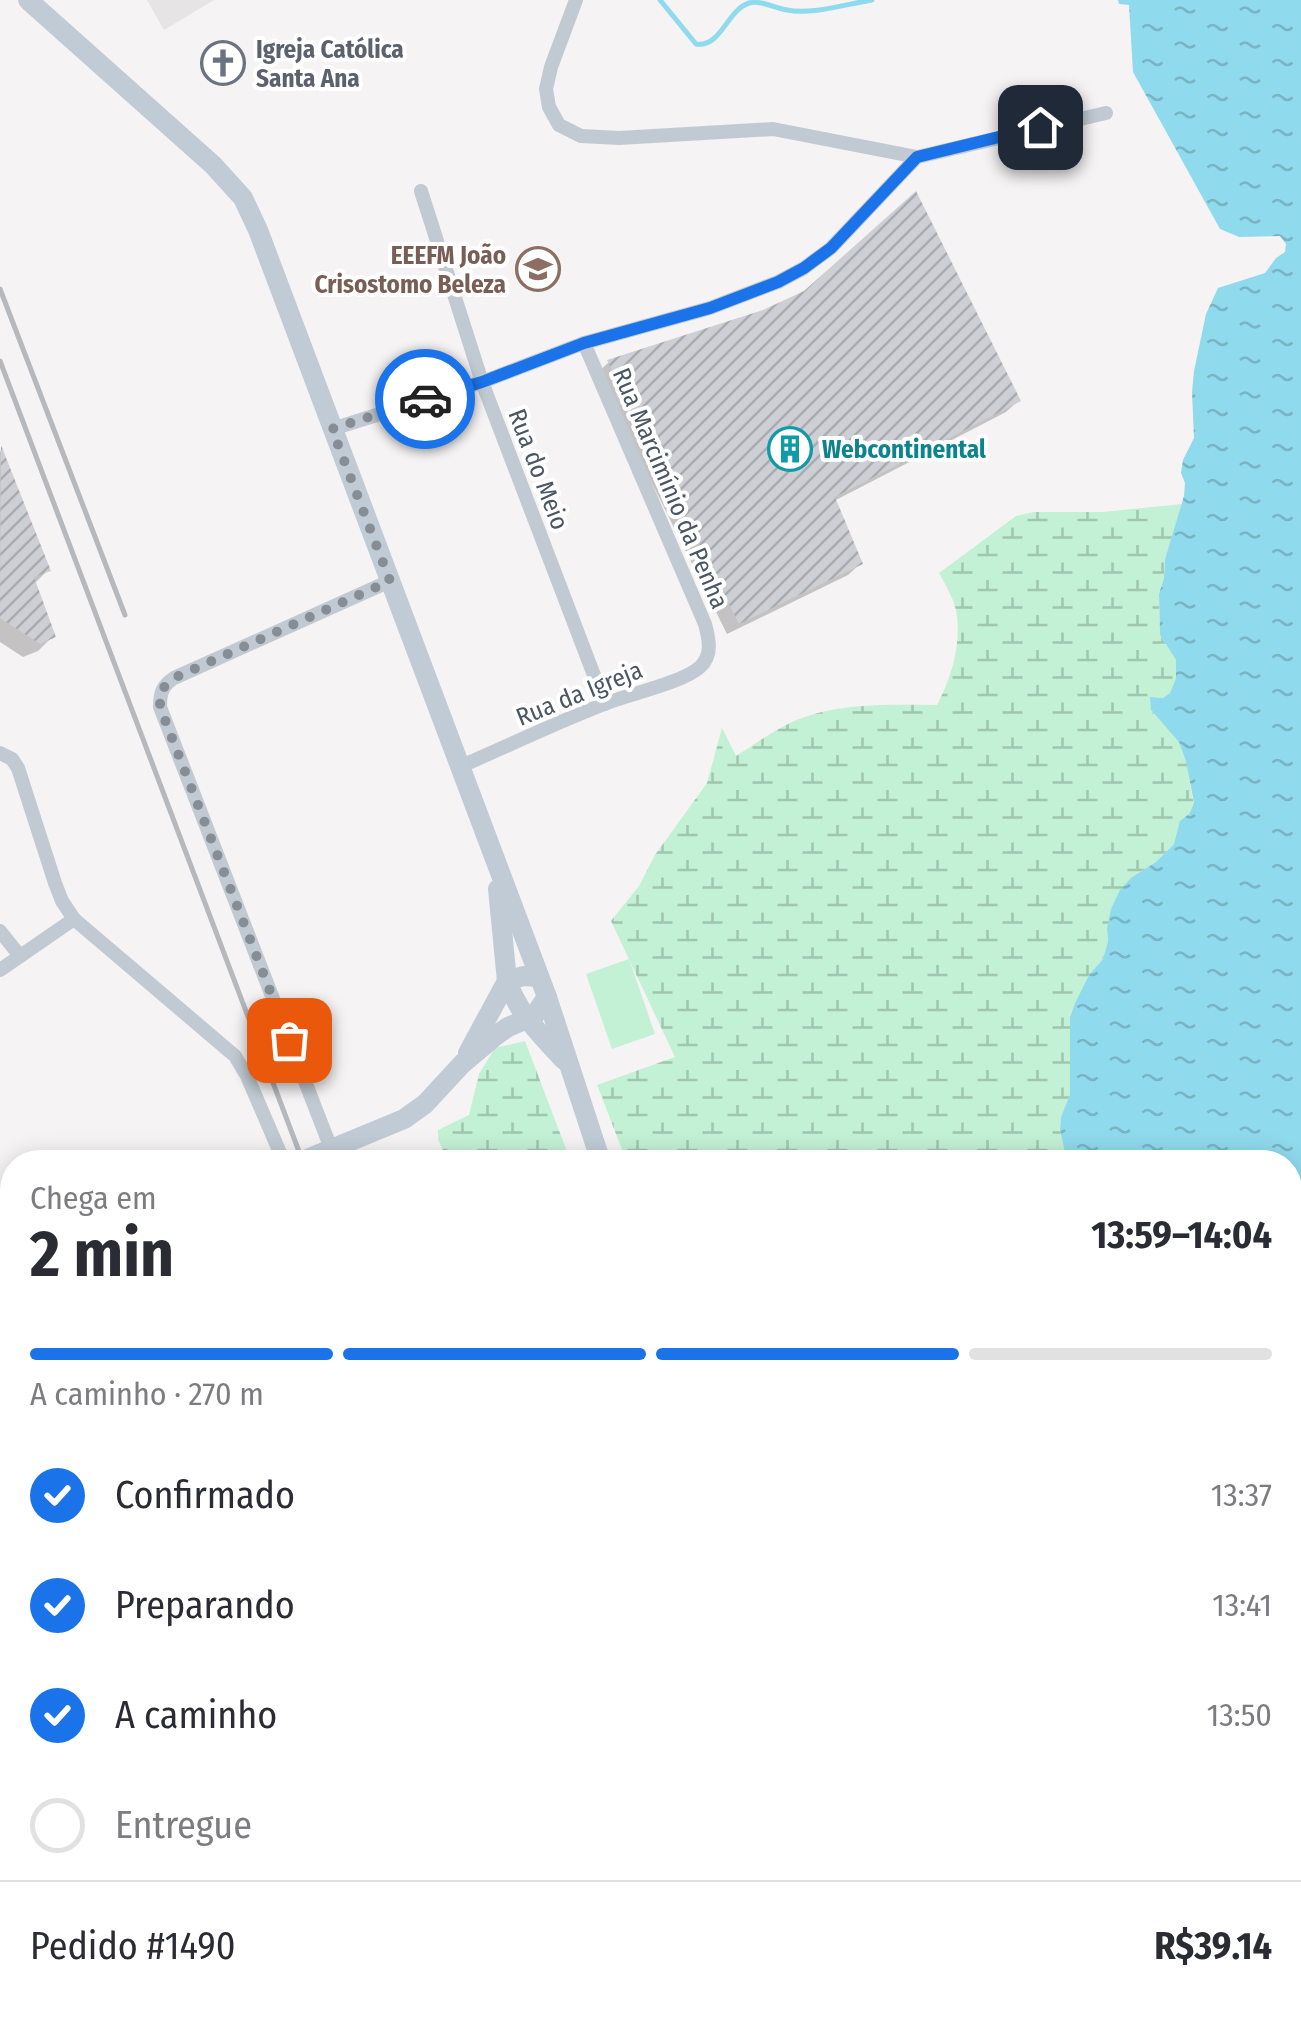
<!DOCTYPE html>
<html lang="pt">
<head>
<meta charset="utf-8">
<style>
  body { margin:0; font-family:"Fira Sans Condensed",sans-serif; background:#f7f7f7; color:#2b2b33; height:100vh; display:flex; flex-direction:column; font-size:38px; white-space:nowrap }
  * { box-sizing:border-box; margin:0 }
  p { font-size:32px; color:#7c7c81 }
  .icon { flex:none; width:55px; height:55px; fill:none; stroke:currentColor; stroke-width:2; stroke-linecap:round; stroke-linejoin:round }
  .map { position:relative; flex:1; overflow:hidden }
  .side { position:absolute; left:0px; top:1150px; width:1302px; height:882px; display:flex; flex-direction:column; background:#fff; border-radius:40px 40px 0 0; box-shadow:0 5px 25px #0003 }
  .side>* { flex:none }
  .pin { position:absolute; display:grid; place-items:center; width:85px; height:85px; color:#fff; margin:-42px; border-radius:20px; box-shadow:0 5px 15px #0006 }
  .courier { position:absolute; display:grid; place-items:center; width:100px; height:100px; margin:-50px; border:8px solid #1a73e8; border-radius:50%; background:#fff; color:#222; box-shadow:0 2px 12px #0007 }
  .summary em { font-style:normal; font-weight:700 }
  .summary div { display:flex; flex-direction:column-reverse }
  .summary { display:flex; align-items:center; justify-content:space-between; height:170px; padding:0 30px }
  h1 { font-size:65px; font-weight:700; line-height:75px }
  .bar { display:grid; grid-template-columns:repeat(4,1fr); gap:15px 10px; align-content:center; height:120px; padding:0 30px }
  .bar i { height:12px; border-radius:8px; background:#e1e1e2 }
  .bar .selected { background:#1a73e8 }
  .bar p { grid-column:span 4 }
  .line { display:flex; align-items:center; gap:25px; padding:0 30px; border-top:2px solid #e1e1e2 }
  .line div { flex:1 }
  ol { padding:0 30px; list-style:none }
  li { display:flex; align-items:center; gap:30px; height:110px }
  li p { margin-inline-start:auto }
  li .icon { padding:10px; border-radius:50%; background:#1a73e8; color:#fff; stroke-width:4 }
  li:last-child { color:#7c7c81 }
  li i { width:55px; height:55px; border:5px solid #e1e1e2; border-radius:50% }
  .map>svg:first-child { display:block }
  .education { fill:#e6e4e5 }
  .wetland { fill:url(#wetland-marsh) }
  .park { fill:#c3f1d5 }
  .water { fill:url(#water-ripples) }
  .shadow { fill:#0003 }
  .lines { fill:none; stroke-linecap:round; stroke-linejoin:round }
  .stream { stroke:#90daee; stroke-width:5 }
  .building { fill:url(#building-hatch) }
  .street { stroke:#c1cad2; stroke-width:14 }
  .secondary { stroke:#c1cbd6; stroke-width:20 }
  .rail { stroke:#b5b8bd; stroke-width:5 }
  .done { stroke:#868d94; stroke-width:10; stroke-dasharray:0 18 }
  .route { stroke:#1a73e8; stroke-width:12 }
  .labels { text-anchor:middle; stroke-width:8; stroke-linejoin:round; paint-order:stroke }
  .worship-label { font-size:25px; font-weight:bold; fill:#5b616d; stroke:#fff; text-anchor:start }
  .education-label { font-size:25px; font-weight:bold; fill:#785e54; stroke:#fff; text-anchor:end }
  .culture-label { font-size:25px; font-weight:bold; fill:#0d838f; stroke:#fff; text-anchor:start }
  .street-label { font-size:25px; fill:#4a5661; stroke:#fff }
</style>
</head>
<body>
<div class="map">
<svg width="1301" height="2031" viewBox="0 0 1301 2031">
  <defs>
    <pattern id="wetland-marsh" width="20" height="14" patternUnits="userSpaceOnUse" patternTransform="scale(2.5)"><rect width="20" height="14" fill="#c3f1d5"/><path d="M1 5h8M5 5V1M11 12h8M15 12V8" fill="none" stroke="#a0c6b0"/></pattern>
    <pattern id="water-ripples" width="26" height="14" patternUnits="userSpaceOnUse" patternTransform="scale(2.5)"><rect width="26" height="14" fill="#90daee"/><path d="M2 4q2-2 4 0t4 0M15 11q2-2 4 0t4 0" fill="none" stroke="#78b4c4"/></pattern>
    <pattern id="building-hatch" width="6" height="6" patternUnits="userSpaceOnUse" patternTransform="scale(2.5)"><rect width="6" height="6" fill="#cdcfd5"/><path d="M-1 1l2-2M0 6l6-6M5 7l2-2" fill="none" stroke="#a8abb0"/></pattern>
  </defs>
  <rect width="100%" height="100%" fill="#f5f3f3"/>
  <path class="education" d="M 147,0 L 214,0 L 164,30 Z"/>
  <g class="wetland">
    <path d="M 1182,504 L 1165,559 L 1164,578 L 1159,594 L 1160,635 L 1176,660 L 1176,678 L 1170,693 L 1163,698 L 1151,697 L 1151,710 C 1159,720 1171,730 1178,740 C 1190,758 1188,783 1194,803 L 1174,844 L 1156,862 L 1132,877 L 1107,928 L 1108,941 L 1103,959 L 1089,975 L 1075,1003 L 1070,1017 L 1070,1094 L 1061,1117 L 1060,1130 L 1067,1162 L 627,1162 L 597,1085 L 675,1057 L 611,921 L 639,886 L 655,855 L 707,783 L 722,728 L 736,756 C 754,745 771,732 790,723 C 835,702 889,705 937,705 C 952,676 962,643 956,610 C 953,597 945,584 939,573 L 1016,516 L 1033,512 L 1102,512 Z"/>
    <path d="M 525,1041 L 571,1162 L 448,1162 L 438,1139 L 438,1130 L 469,1115 L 479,1074 L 495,1048 Z"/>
    <path d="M 12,1285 L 12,1461 L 0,1466 L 0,1292 Z"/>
    <path d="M 12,1485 L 12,2020 L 428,2020 L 424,2031 L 0,2031 L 0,1493 Z"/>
  </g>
  <path class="park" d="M 629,959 L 655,1034 L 612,1049 L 586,974 Z"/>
  <path class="water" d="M 1118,0 L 1301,0 L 1301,2031 L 959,2031 L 954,2020 L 1290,2020 L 1290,1162 L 1067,1162 L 1060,1130 L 1061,1117 L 1070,1094 L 1070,1017 L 1075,1003 L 1089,975 L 1103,959 L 1108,941 L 1107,928 L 1111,909 L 1120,890 L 1132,877 L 1156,862 L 1174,844 L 1180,821 L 1189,814 L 1194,803 L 1186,761 L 1179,742 L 1151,710 L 1150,697 L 1163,698 L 1170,693 L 1176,678 L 1176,660 L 1160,635 L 1159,594 L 1164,578 L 1165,559 L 1184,496 L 1185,483 L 1181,473 L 1183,460 L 1194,438 L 1192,392 L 1194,371 L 1206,314 L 1218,288 L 1265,273 L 1276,258 L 1285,252 L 1286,244 L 1280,236 L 1239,237 L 1220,229 L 1133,72 L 1129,5 L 1119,4 Z"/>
  <g class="shadow">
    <path d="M 609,362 L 1018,401 L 1006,412 L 834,501 L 860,564 L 848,575 L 727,634 L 597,373 Z"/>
    <path d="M 0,450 L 48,570 L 34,584 L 53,636 L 38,651 L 23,657 L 0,642 Z"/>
    <path d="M 693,2020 L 826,2020 L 830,2031 L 697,2031 Z"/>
  </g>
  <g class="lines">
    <path class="stream" d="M 660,0 L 696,44 C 721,48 727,10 749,3 C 762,0 774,8 787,10 C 813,15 846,4 872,0"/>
  </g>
  <g class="building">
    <path d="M 916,191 L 1021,401 L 835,497 L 863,564 L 739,624 L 607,360 L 763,310 L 804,291 Z"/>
    <path d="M 1,445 L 51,571 L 34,577 L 56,637 L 40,644 L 0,618 Z"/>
  </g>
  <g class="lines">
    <g class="street">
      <path d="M 576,0 L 551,67 L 546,89 L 549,107 L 559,125 L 581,136 L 619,138 L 773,129 L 917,157 L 1106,113"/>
      <path d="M 421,191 L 482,382 L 605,704"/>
      <path d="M 332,429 L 482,382 L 584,343 L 710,308 L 778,282 L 804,268 L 831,248 L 917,157"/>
      <path d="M 0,753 L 12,759 L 18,768 L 55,883 L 62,901 L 74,919 L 235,1056 L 247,1076 L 284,1162"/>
      <path d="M 459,767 C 508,746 557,722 607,703 C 630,694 684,682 700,667 C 713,655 709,639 705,624 L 584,343"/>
      <path d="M 0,931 L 20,956"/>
      <path d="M 0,970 L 74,919"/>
      <path d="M 332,1151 L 160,707 C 160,693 162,686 174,678 L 390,581"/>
      <path d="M 0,1211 L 12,1222"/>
    </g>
    <g class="secondary">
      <path d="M 28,0 L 213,165 L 243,198 L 258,230 L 547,997 L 601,1162"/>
      <path d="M 498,889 L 507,981 C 518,1013 541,1035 564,1060"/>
      <path d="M 468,1053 L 507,981 L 523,976 L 539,977"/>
      <path d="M 300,1162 L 404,1119 L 425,1104 L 462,1064 L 494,1037 L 508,1027 L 534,1016 L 547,997"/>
      <path d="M 0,1277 L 12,1269"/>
      <path d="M 913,2020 L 917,2031"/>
      <path d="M 450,2031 L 455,2020"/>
    </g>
    <g class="rail">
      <path d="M 0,289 L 125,615"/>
      <path d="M 0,361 L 303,1162"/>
      <path d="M 629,2020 L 633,2031"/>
      <path d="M 660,2020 L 665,2031"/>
      <path d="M 487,2031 L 491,2020"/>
    </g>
  </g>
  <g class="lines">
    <path class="done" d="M 289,1040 L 160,707 C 160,693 162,686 174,678 L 390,581 L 332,429 L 425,399"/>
    <path class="route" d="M 425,399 L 482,382 L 584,343 L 710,308 L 778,282 L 804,268 L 831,248 L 917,157 L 1040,127"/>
  </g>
  <defs>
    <g id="church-ring" transform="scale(2.25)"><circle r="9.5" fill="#fff" stroke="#6b7280" stroke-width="1.5"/><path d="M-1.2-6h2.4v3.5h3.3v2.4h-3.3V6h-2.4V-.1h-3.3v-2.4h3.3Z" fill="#6b7280"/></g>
    <g id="school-ring" transform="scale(2.25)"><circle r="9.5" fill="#fff" stroke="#8d6e63" stroke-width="1.5"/><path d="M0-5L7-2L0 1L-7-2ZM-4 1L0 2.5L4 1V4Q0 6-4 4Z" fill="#8d6e63"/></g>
    <g id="building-ring" transform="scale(2.25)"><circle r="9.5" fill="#fff" stroke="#0f9aa8" stroke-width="1.5"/><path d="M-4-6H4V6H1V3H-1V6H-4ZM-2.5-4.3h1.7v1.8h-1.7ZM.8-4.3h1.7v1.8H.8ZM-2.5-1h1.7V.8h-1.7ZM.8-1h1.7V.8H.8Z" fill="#0f9aa8"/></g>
  </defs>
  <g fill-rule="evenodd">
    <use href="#church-ring" x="223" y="63"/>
    <use href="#school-ring" x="538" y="269"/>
    <use href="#building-ring" x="790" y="449"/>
  </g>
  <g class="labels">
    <g class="worship-label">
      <text x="256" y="58">Igreja Católica<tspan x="256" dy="29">Santa Ana</tspan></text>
    </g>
    <g class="education-label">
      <text x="506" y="264">EEEFM João<tspan x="506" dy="29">Crisostomo Beleza</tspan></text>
    </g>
    <g class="culture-label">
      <text x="822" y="458">Webcontinental</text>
    </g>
    <g class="street-label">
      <text transform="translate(539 469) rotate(69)" y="9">Rua do Meio</text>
      <text transform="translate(671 488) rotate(67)" y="9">Rua Marcimínio da Penha</text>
      <text transform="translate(579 693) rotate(-22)" y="9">Rua da Igreja</text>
    </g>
  </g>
</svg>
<div class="pin" style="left:289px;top:1040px;background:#ea580c"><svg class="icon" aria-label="bag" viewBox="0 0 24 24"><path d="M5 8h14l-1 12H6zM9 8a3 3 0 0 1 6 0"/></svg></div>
<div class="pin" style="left:1040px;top:127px;background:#1f2937"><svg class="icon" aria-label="home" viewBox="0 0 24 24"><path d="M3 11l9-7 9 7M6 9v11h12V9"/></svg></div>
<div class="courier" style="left:425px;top:399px"><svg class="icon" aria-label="car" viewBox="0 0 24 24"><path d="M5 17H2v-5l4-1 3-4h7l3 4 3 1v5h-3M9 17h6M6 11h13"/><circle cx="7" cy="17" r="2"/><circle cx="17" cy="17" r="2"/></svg></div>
<section class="side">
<div class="summary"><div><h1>2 min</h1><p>Chega em</p></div><em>13:59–14:04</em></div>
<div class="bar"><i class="selected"></i><i class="selected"></i><i class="selected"></i><i></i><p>A caminho · 270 m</p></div>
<ol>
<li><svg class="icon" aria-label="check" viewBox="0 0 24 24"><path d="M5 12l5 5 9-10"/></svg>Confirmado<p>13:37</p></li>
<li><svg class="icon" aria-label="check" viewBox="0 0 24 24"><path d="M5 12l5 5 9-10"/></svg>Preparando<p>13:41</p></li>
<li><svg class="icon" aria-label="check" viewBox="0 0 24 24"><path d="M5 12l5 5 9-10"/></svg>A caminho<p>13:50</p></li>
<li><i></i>Entregue</li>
</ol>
<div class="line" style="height:130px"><div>Pedido #1490</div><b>R$39.14</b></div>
</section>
</div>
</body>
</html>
